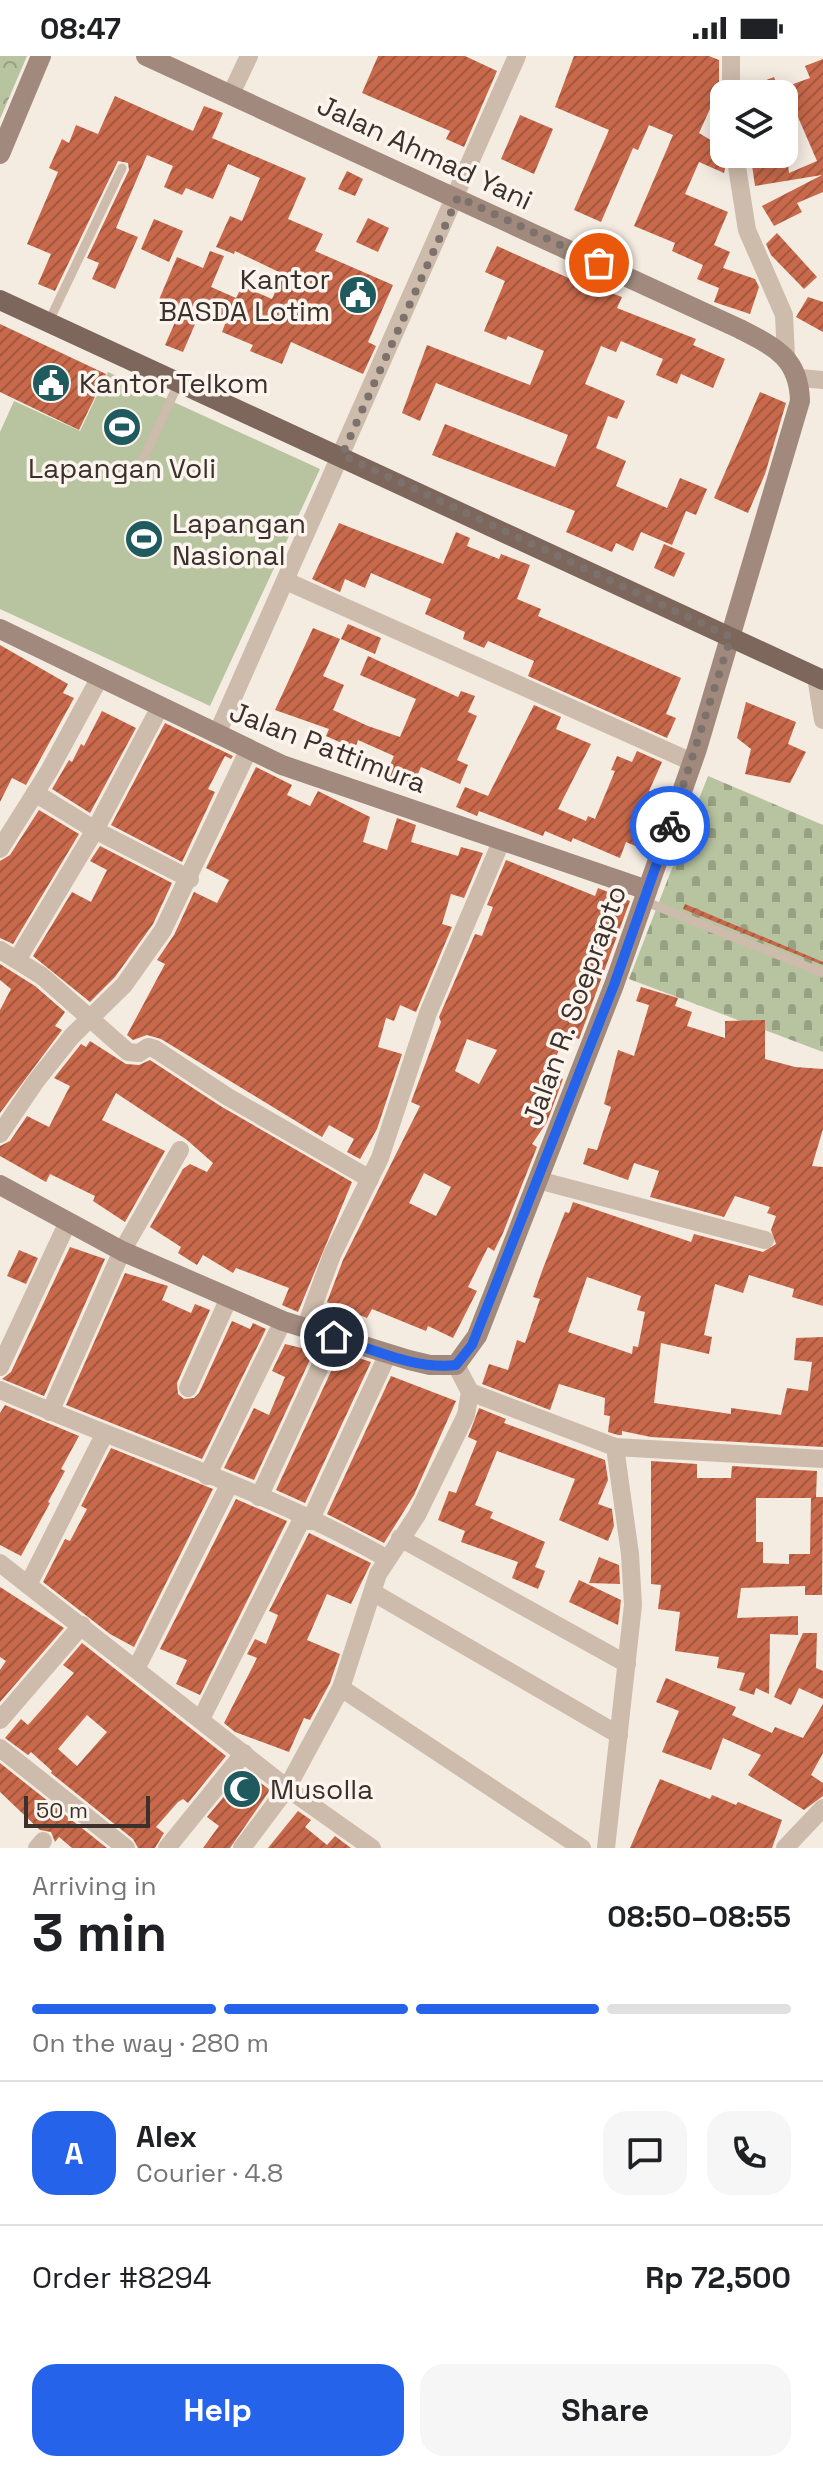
<!DOCTYPE html>
<html lang="en">
<head>
<meta charset="utf-8">
<style>
  body { margin:0; font-family:"Space Grotesk",sans-serif; background:#f6f6f6; color:#202124; height:100vh; display:flex; flex-direction:column; font-size:30px; white-space:nowrap }
  * { box-sizing:border-box; margin:0 }
  p { font-size:26px; color:#757577 }
  .icon { flex:none; width:44px; height:44px; fill:none; stroke:currentColor; stroke-width:2; stroke-linecap:round; stroke-linejoin:round }
  .map { position:relative; height:1792px; overflow:hidden }
  .sheet { display:flex; flex-direction:column; background:#fff; flex:1 }
  .sheet>* { flex:none }
  .tools { position:absolute; left:710px; top:24px; display:grid; gap:16px }
  .tools a { display:grid; place-items:center; width:88px; height:88px; border-radius:16px; background:#fff; box-shadow:0 4px 20px #0003; font-size:40px }
  .scale { position:absolute; left:24px; bottom:20px; width:126px; box-sizing:border-box; padding-left:8px; border:4px solid #3b302b; border-top:0; font-size:22px; line-height:28px; white-space:nowrap; color:#3b302b; -webkit-text-stroke:6px #fbf5ee; paint-order:stroke }
  .pin { position:absolute; display:grid; place-items:center; width:68px; height:68px; color:#fff; margin:-34px; border:4px solid #fff; border-radius:50%; box-shadow:0 2px 8px #0007 }
  .courier { position:absolute; display:grid; place-items:center; width:80px; height:80px; margin:-40px; border:6px solid #2563eb; border-radius:50%; background:#fff; color:#222; box-shadow:0 2px 10px #0007 }
  .summary em { font-style:normal; font-weight:700 }
  .summary div { display:flex; flex-direction:column-reverse }
  .summary { display:flex; align-items:center; justify-content:space-between; height:136px; padding:0 32px }
  h1 { font-size:52px; font-weight:700; line-height:60px }
  .bar { display:grid; grid-template-columns:repeat(4,1fr); gap:12px 8px; align-content:center; height:96px; padding:0 32px }
  .bar i { height:10px; border-radius:6px; background:#e0e0e0 }
  .bar .on { background:#2563eb }
  .bar p { grid-column:span 4 }
  .line { display:flex; align-items:center; gap:20px; padding:0 32px; border-top:2px solid #e0e0e0 }
  .line div { flex:1 }
  .round { display:grid; place-items:center; flex:none; width:84px; height:84px; border-radius:24px; background:#f6f6f6 }
  .primary-button { display:flex; gap:16px; margin-top:auto; padding:16px 32px }
  .primary-button a { flex:1; height:92px; border-radius:24px; background:#2563eb; color:#fff; font-size:32px; font-weight:700; line-height:92px; text-align:center }
  .primary-button a+a { background:#f6f6f6; color:#202124 }
  .status { display:flex; justify-content:space-between; align-items:center; height:56px; padding:0 40px; background:#fff; direction:ltr }
  .status svg { height:22px; fill:currentColor }
  .map>svg:first-child { display:block }
  .green { fill:#b8c4a0 }
  .forest { fill:url(#forest-crowns) }
  .cemetery { fill:url(#cemetery-stones) }
  .building { fill:url(#building-hatch); fill-rule:evenodd }
  .lines { fill:none; stroke-linecap:round; stroke-linejoin:round }
  .lane { stroke:#cdbbac; stroke-width:9 }
  .street { stroke:#cdbbac; stroke-width:18 }
  .secondary { stroke:#a18a7d; stroke-width:20 }
  .primary { stroke:#7d675c; stroke-width:20 }
  .done { stroke:#7c716b; stroke-width:8; stroke-dasharray:0 14.4 }
  .route { stroke:#2563eb; stroke-width:10 }
  .labels { text-anchor:middle; stroke-width:7; stroke-linejoin:round; paint-order:stroke }
  .street-label { font-size:28px; fill:#3b302b; stroke:#fbf5ee }
  .poi-label { font-size:28px; fill:#3b302b; stroke:#fbf5ee; text-anchor:start }
</style>
</head>
<body>
<div class="status"><b>08:47</b><svg viewBox="0 0 49 12"><path d="M0 12V9h3v3zM5 12V6h3v6zM10 12V3h3v9zM15 12V0h3v12zM26 1h20v11H26zM47 4h2v5h-2z"/></svg></div>
<div class="map">
<svg width="823" height="1792" viewBox="0 0 823 1792">
  <defs>
    <pattern id="forest-crowns" width="20" height="18" patternUnits="userSpaceOnUse" patternTransform="scale(2)"><rect width="20" height="18" fill="#b8c4a0"/><path d="M2 6a3 3 0 1 1 6 0M12 15a3 3 0 1 1 6 0" fill="none" stroke="#97a083"/></pattern>
    <pattern id="cemetery-stones" width="16" height="16" patternUnits="userSpaceOnUse" patternTransform="scale(2)"><rect width="16" height="16" fill="#b8c4a0"/><path d="M2 7V4a2 2 0 0 1 4 0v3zM10 15v-3a2 2 0 0 1 4 0v3z" fill="#97a083"/></pattern>
    <pattern id="building-hatch" width="6" height="6" patternUnits="userSpaceOnUse" patternTransform="scale(2)"><rect width="6" height="6" fill="#c8694b"/><path d="M-1 1l2-2M0 6l6-6M5 7l2-2" fill="none" stroke="#a4573f"/></pattern>
  </defs>
  <rect width="100%" height="100%" fill="#f4ebe1"/>
  <path class="green" d="M 108,316 L 320,413 L 210,650 L 0,553 L 0,376 L 14,345 L 80,375 Z"/>
  <path class="forest" d="M 0,0 L 27,0 L 0,63 Z"/>
  <path class="cemetery" d="M 708,720 L 823,769 L 823,996 L 629,923 Z"/>
  <g class="building">
    <path d="M 378,0 L 465,0 L 497,15 L 464,91 L 446,83 L 450,75 L 362,37 Z"/>
    <path d="M 574,0 L 709,0 L 719,4 L 719,33 L 699,77 L 724,92 L 725,113 L 724,117 L 699,106 L 685,138 L 728,156 L 714,189 L 730,196 L 723,212 L 755,223 L 759,231 L 750,258 L 714,246 L 719,232 L 697,223 L 703,209 L 672,195 L 675,187 L 634,170 L 673,79 L 649,69 L 638,94 L 633,92 L 601,166 L 574,154 L 609,74 L 555,51 Z"/>
    <path d="M 823,3 L 823,136 L 797,147 L 802,156 L 774,170 L 762,150 L 822,119 L 755,130 L 752,109 L 787,100 L 789,117 L 817,105 L 785,31 L 810,22 L 805,10 Z"/>
    <path d="M 774,21 L 781,38 L 743,38 L 743,33 Z"/>
    <path d="M 115,40 L 193,75 L 204,50 L 223,57 L 212,82 L 306,122 L 288,163 L 323,178 L 315,195 L 393,229 L 368,286 L 376,290 L 363,318 L 291,286 L 282,308 L 250,295 L 253,289 L 222,276 L 227,263 L 202,252 L 183,296 L 165,289 L 180,255 L 158,246 L 177,201 L 203,212 L 210,195 L 224,200 L 211,231 L 236,242 L 242,230 L 272,243 L 283,218 L 235,195 L 234,198 L 216,191 L 230,160 L 242,165 L 260,122 L 228,108 L 213,143 L 186,132 L 182,139 L 164,131 L 173,110 L 147,99 L 116,172 L 138,181 L 115,233 L 92,223 L 99,207 L 87,202 L 129,114 L 128,107 L 118,105 L 55,235 L 38,228 L 51,198 L 27,188 L 58,116 L 49,112 L 62,83 L 69,87 L 76,69 L 98,78 Z"/>
    <path d="M 520,59 L 553,73 L 534,118 L 501,103 Z"/>
    <path d="M 347,115 L 363,123 L 355,140 L 338,133 Z"/>
    <path d="M 368,162 L 389,172 L 378,196 L 356,186 Z"/>
    <path d="M 154,163 L 183,175 L 169,206 L 141,193 Z"/>
    <path d="M 777,177 L 817,221 L 804,233 L 771,199 L 766,188 Z"/>
    <path d="M 497,190 L 602,237 L 603,234 L 622,241 L 617,252 L 696,283 L 693,289 L 725,303 L 713,332 L 681,318 L 677,328 L 656,319 L 663,303 L 621,285 L 616,296 L 601,290 L 585,328 L 625,345 L 617,363 L 608,360 L 596,392 L 626,405 L 616,430 L 667,452 L 680,422 L 707,433 L 696,459 L 686,455 L 672,489 L 641,476 L 633,495 L 616,487 L 612,496 L 566,476 L 575,455 L 432,399 L 445,368 L 555,411 L 568,379 L 436,327 L 420,365 L 402,357 L 427,289 L 530,329 L 544,295 L 508,280 L 506,284 L 484,275 L 505,225 L 485,216 Z"/>
    <path d="M 808,241 L 823,246 L 823,276 L 796,261 Z"/>
    <path d="M 0,268 L 106,318 L 79,374 L 0,336 Z"/>
    <path d="M 760,336 L 786,347 L 765,418 L 748,457 L 714,442 Z"/>
    <path d="M 339,467 L 443,508 L 456,476 L 470,482 L 467,490 L 499,503 L 501,498 L 530,509 L 517,543 L 541,553 L 538,560 L 681,622 L 666,658 L 676,662 L 667,682 L 528,620 L 534,605 L 488,585 L 484,592 L 463,583 L 465,576 L 425,558 L 431,543 L 371,517 L 365,532 L 345,523 L 340,536 L 312,523 Z"/>
    <path d="M 664,488 L 685,497 L 674,521 L 654,512 Z"/>
    <path d="M 348,568 L 381,582 L 375,598 L 341,583 Z"/>
    <path d="M 313,572 L 340,583 L 323,620 L 344,629 L 333,654 L 368,670 L 400,681 L 416,643 L 360,619 L 368,600 L 458,641 L 461,635 L 475,640 L 468,656 L 477,660 L 457,704 L 468,709 L 460,728 L 421,711 L 413,729 L 386,718 L 394,700 L 358,684 L 355,693 L 326,680 L 329,673 L 275,654 Z"/>
    <path d="M 0,589 L 68,628 L 63,637 L 74,642 L 26,729 L 12,722 L 0,746 Z"/>
    <path d="M 746,646 L 796,666 L 788,688 L 806,696 L 790,727 L 745,718 L 751,693 L 737,682 Z"/>
    <path d="M 534,649 L 561,661 L 556,673 L 591,688 L 558,753 L 586,765 L 588,760 L 595,763 L 615,715 L 611,714 L 617,700 L 632,706 L 637,695 L 662,706 L 649,735 L 666,742 L 647,795 L 626,786 L 620,802 L 573,782 L 571,786 L 545,775 L 543,780 L 479,755 L 477,760 L 456,751 L 465,731 L 488,740 Z"/>
    <path d="M 102,655 L 136,672 L 90,757 L 52,733 L 69,704 L 72,706 L 81,688 L 84,690 Z"/>
    <path d="M 165,667 L 233,700 L 231,703 L 225,700 L 208,733 L 215,736 L 182,806 L 111,769 Z"/>
    <path d="M 256,711 L 292,729 L 287,739 L 310,750 L 318,735 L 370,761 L 363,786 L 387,794 L 397,762 L 416,769 L 411,786 L 458,800 L 461,791 L 483,797 L 464,842 L 451,838 L 442,868 L 452,871 L 416,956 L 400,949 L 394,965 L 386,962 L 378,991 L 402,998 L 377,1073 L 360,1103 L 347,1096 L 354,1083 L 329,1069 L 322,1081 L 161,983 L 147,979 L 133,984 L 127,979 L 165,908 L 157,904 L 174,879 L 194,836 L 217,847 L 229,824 L 206,812 Z"/>
    <path d="M 39,754 L 79,778 L 13,888 L 0,882 L 0,805 L 10,799 Z"/>
    <path d="M 100,790 L 172,827 L 153,868 L 115,921 L 90,946 L 33,900 L 72,836 L 91,846 L 107,814 L 90,805 Z"/>
    <path d="M 506,804 L 595,840 L 598,832 L 630,845 L 579,983 L 565,978 L 550,1017 L 563,1023 L 547,1066 L 532,1088 L 537,1091 L 503,1177 L 494,1195 L 488,1191 L 468,1231 L 477,1235 L 453,1282 L 428,1270 L 426,1275 L 372,1253 L 367,1262 L 327,1246 L 343,1204 L 420,1050 L 411,1046 L 441,966 L 439,961 L 475,878 L 482,880 L 493,851 L 487,849 ZM 467,983 L 497,994 L 479,1028 L 455,1015 ZM 424,1117 L 451,1131 L 436,1160 L 409,1147 Z"/>
    <path d="M 685,848 L 823,906 L 823,909 L 683,853 Z"/>
    <path d="M 0,908 L 35,930 L 65,956 L 55,970 L 62,974 L 0,1057 L 0,954 L 11,933 L 0,924 Z"/>
    <path d="M 641,931 L 678,942 L 675,950 L 692,956 L 687,970 L 725,982 L 725,965 L 765,964 L 765,1003 L 795,1011 L 823,1013 L 823,1073 L 812,1110 L 823,1111 L 823,1250 L 792,1241 L 794,1233 L 749,1219 L 743,1237 L 715,1228 L 704,1279 L 712,1281 L 709,1298 L 661,1287 L 654,1347 L 731,1358 L 731,1352 L 781,1359 L 787,1332 L 808,1335 L 812,1306 L 794,1304 L 796,1282 L 823,1281 L 823,1391 L 651,1381 L 622,1375 L 622,1379 L 618,1379 L 608,1376 L 610,1360 L 604,1359 L 605,1342 L 559,1328 L 550,1354 L 482,1328 L 489,1308 L 508,1314 L 517,1284 L 525,1287 L 540,1243 L 533,1241 L 542,1215 L 565,1156 L 569,1157 L 573,1146 L 691,1186 L 694,1178 L 763,1196 L 776,1188 L 771,1174 L 776,1160 L 767,1157 L 770,1151 L 735,1140 L 724,1161 L 650,1141 L 659,1115 L 634,1107 L 628,1124 L 583,1108 L 588,1092 L 597,1094 L 611,1051 L 604,1048 L 618,994 L 634,1000 L 649,949 L 636,945 ZM 587,1221 L 641,1240 L 637,1254 L 645,1256 L 638,1291 L 633,1290 L 632,1298 L 568,1276 Z"/>
    <path d="M 90,985 L 126,1008 L 139,1009 L 150,1004 L 222,1051 L 352,1126 L 298,1256 L 282,1249 L 289,1232 L 236,1212 L 233,1217 L 203,1199 L 197,1209 L 178,1197 L 181,1191 L 150,1171 L 183,1113 L 190,1108 L 207,1116 L 213,1107 L 187,1084 L 116,1037 L 102,1064 L 165,1095 L 125,1166 L 93,1145 L 95,1140 L 50,1118 L 46,1126 L 0,1100 L 0,1090 L 10,1085 L 27,1060 L 49,1071 L 70,1030 L 54,1022 L 81,988 L 86,991 Z"/>
    <path d="M 70,1191 L 105,1203 L 44,1340 L 2,1323 L 11,1316 Z"/>
    <path d="M 19,1194 L 38,1202 L 26,1228 L 7,1220 Z"/>
    <path d="M 125,1217 L 168,1230 L 162,1244 L 191,1257 L 195,1248 L 210,1254 L 177,1327 L 178,1338 L 184,1343 L 194,1342 L 199,1337 L 232,1265 L 250,1273 L 253,1267 L 266,1273 L 202,1403 L 66,1349 Z"/>
    <path d="M 285,1288 L 314,1295 L 254,1424 L 224,1412 L 254,1352 L 269,1359 L 285,1321 L 272,1315 Z"/>
    <path d="M 340,1296 L 371,1306 L 305,1447 L 276,1434 Z"/>
    <path d="M 391,1320 L 456,1345 L 414,1439 L 384,1487 L 327,1458 Z"/>
    <path d="M 5,1349 L 79,1380 L 61,1413 L 65,1415 L 48,1446 L 50,1447 L 21,1500 L 0,1489 L 0,1357 Z"/>
    <path d="M 479,1352 L 506,1363 L 504,1367 L 605,1404 L 608,1424 L 598,1448 L 612,1453 L 614,1470 L 608,1485 L 559,1464 L 575,1423 L 497,1395 L 475,1449 L 493,1456 L 490,1462 L 545,1486 L 535,1511 L 545,1515 L 538,1533 L 512,1522 L 518,1506 L 461,1486 L 465,1475 L 438,1464 L 449,1435 L 456,1437 L 477,1385 L 468,1381 Z"/>
    <path d="M 111,1392 L 213,1433 L 134,1591 L 110,1578 L 43,1526 L 65,1483 L 70,1485 L 87,1453 L 81,1450 Z"/>
    <path d="M 651,1405 L 697,1408 L 697,1422 L 731,1422 L 732,1410 L 817,1415 L 816,1441 L 823,1441 L 822,1539 L 805,1539 L 805,1530 L 741,1532 L 737,1562 L 798,1560 L 798,1579 L 770,1578 L 769,1638 L 756,1632 L 754,1639 L 739,1634 L 745,1617 L 717,1612 L 719,1601 L 675,1595 L 680,1556 L 658,1553 L 661,1529 L 651,1528 ZM 756,1442 L 811,1442 L 810,1498 L 789,1498 L 789,1508 L 763,1507 L 763,1486 L 756,1486 Z"/>
    <path d="M 236,1443 L 287,1465 L 200,1639 L 176,1628 L 187,1604 L 160,1593 Z"/>
    <path d="M 309,1477 L 371,1507 L 351,1548 L 327,1538 L 307,1584 L 340,1598 L 330,1627 L 310,1664 L 304,1662 L 289,1696 L 235,1676 L 224,1667 L 257,1602 L 247,1598 L 255,1583 L 266,1588 L 278,1559 L 269,1555 Z"/>
    <path d="M 599,1501 L 619,1509 L 620,1528 L 589,1527 Z"/>
    <path d="M 579,1524 L 621,1544 L 618,1569 L 569,1546 Z"/>
    <path d="M 0,1531 L 64,1572 L 0,1646 L 0,1614 L 6,1605 L 0,1601 Z"/>
    <path d="M 803,1577 L 817,1577 L 816,1612 L 823,1615 L 823,1643 L 799,1632 L 791,1649 L 774,1641 Z"/>
    <path d="M 82,1587 L 226,1700 L 188,1747 L 183,1743 L 178,1746 L 156,1771 L 164,1777 L 155,1792 L 138,1792 L 133,1783 L 51,1717 L 52,1715 L 31,1696 L 28,1699 L 5,1682 L 21,1663 L 28,1669 L 74,1617 L 63,1609 ZM 87,1659 L 107,1676 L 77,1710 L 58,1693 Z"/>
    <path d="M 666,1622 L 736,1651 L 732,1659 L 772,1677 L 775,1671 L 803,1682 L 823,1648 L 823,1697 L 811,1719 L 823,1727 L 823,1740 L 804,1754 L 748,1719 L 761,1699 L 723,1682 L 711,1714 L 662,1696 L 679,1655 L 656,1646 Z"/>
    <path d="M 0,1707 L 107,1792 L 72,1792 L 59,1781 L 55,1786 L 51,1776 L 40,1774 L 0,1736 Z"/>
    <path d="M 245,1715 L 270,1734 L 230,1792 L 203,1792 L 219,1770 L 207,1761 Z"/>
    <path d="M 660,1723 L 710,1743 L 712,1739 L 736,1749 L 738,1746 L 782,1764 L 772,1792 L 630,1792 Z"/>
    <path d="M 298,1755 L 311,1764 L 305,1771 L 327,1789 L 335,1780 L 351,1792 L 268,1792 Z"/>
  </g>
  <g class="lines">
    <g class="lane">
      <path d="M 49,265 L 122,112"/>
      <path d="M 142,406 L 179,326"/>
      <path d="M 644,845 L 823,917"/>
    </g>
    <g class="street">
      <path d="M 731,0 L 731,38"/>
      <path d="M 231,38 L 249,0"/>
      <path d="M 735,98 L 747,174 L 784,259 L 786,301"/>
      <path d="M 800,322 L 823,324"/>
      <path d="M 286,525 L 692,706"/>
      <path d="M 816,621 L 823,664"/>
      <path d="M 217,678 L 517,0"/>
      <path d="M 35,737 L 95,774 L 190,823"/>
      <path d="M 0,793 L 49,715 L 99,623"/>
      <path d="M 0,894 L 42,920 L 128,996 L 139,997 L 148,991 L 155,993 L 228,1041 L 370,1123"/>
      <path d="M 17,904 L 95,774 L 160,651"/>
      <path d="M 0,1078 L 36,1025 L 72,980 L 124,929 L 163,874 L 249,693"/>
      <path d="M 538,1124 L 765,1184"/>
      <path d="M 305,1272 L 332,1199 L 380,1102 L 428,957 L 501,786"/>
      <path d="M 0,1311 L 67,1168"/>
      <path d="M 188,1332 L 229,1242"/>
      <path d="M 0,1334 C 128,1390 265,1433 386,1502"/>
      <path d="M 470,1336 L 615,1391 L 823,1403"/>
      <path d="M 50,1356 L 122,1195 L 180,1094"/>
      <path d="M 207,1420 L 283,1265"/>
      <path d="M 259,1441 L 334,1281"/>
      <path d="M 310,1465 L 388,1298"/>
      <path d="M 400,1482 L 627,1608"/>
      <path d="M 0,1507 L 287,1732 L 372,1792"/>
      <path d="M 28,1529 L 104,1379"/>
      <path d="M 374,1537 L 619,1679"/>
      <path d="M 137,1611 L 229,1429"/>
      <path d="M 341,1632 L 582,1792"/>
      <path d="M 201,1663 L 303,1461"/>
      <path d="M 0,1664 L 82,1569"/>
      <path d="M 0,1692 L 126,1792"/>
      <path d="M 37,1792 L 43,1785"/>
      <path d="M 167,1792 L 244,1697"/>
      <path d="M 242,1792 L 287,1732 L 341,1632 L 378,1518 L 417,1459 L 466,1359 L 470,1336 L 456,1309"/>
      <path d="M 606,1792 L 633,1549 L 630,1498 L 615,1391"/>
      <path d="M 785,1792 L 823,1752"/>
    </g>
    <g class="secondary">
      <path d="M 0,98 L 41,0"/>
      <path d="M 0,573 L 282,709 L 647,834"/>
      <path d="M 0,1129 L 122,1195 L 283,1265 L 409,1304 L 430,1309 L 456,1309 L 477,1280 L 614,929 L 697,693 L 800,345 C 799,302 775,291 740,273 L 146,0"/>
    </g>
    <path class="primary" d="M 0,244 L 823,624"/>
  </g>
  <g class="lines">
    <path class="done" d="M 599,207 L 458,141 L 342,399 L 731,581 L 670,770"/>
    <path class="route" d="M 334,1281 C 372,1293 416,1314 456,1309 L 472,1289 L 614,929 L 670,770"/>
  </g>
  <defs>
    <g id="civic-disc" transform="scale(2)"><circle r="9.5" fill="#1f5a5e" stroke="#fbf5ee"/><path d="M-.6-6.5H3V-4.5H.6V-3L4-1V1h2V6H-6V1h2V-1L-.6-3ZM-1.2 2.5V6h2.4V2.5Z" fill="#fff"/></g>
    <g id="stadium-disc" transform="scale(2)"><circle r="9.5" fill="#1f5a5e" stroke="#fbf5ee"/><path d="M0-5a6.5 5 0 1 0 0 10a6.5 5 0 1 0 0-10ZM-3.5-1.8h7v3.6h-7Z" fill="#fff"/></g>
    <g id="mosque-disc" transform="scale(2)"><circle r="9.5" fill="#1f5a5e" stroke="#fbf5ee"/><path d="M3.5-4.9A6 6 0 1 0 3.5 4.9A5 5 0 1 1 3.5-4.9Z" fill="#fff"/></g>
  </defs>
  <g fill-rule="evenodd">
    <use href="#civic-disc" x="358" y="239"/>
    <use href="#civic-disc" x="51" y="327"/>
    <use href="#stadium-disc" x="122" y="371"/>
    <use href="#stadium-disc" x="144" y="483"/>
    <use href="#mosque-disc" x="242" y="1733"/>
  </g>
  <g class="labels">
    <g class="street-label">
      <text transform="translate(425 96) rotate(25)" y="10">Jalan Ahmad Yani</text>
      <text transform="translate(328 691) rotate(21)" y="10">Jalan Pattimura</text>
      <text transform="translate(574 949) rotate(-70)" y="10">Jalan R. Soeprapto</text>
    </g>
    <g class="poi-label">
      <text x="330" y="233" text-anchor="end">Kantor<tspan x="330" dy="32">BASDA Lotim</tspan></text>
      <text x="79" y="337">Kantor Telkom</text>
      <text x="122" y="422" text-anchor="middle">Lapangan Voli</text>
      <text x="172" y="477">Lapangan<tspan x="172" dy="32">Nasional</tspan></text>
      <text x="270" y="1743">Musolla</text>
    </g>
  </g>
</svg>
<div class="tools">
<a><svg class="icon" aria-label="layers" viewBox="0 0 24 24"><path d="M12 4l9 5-9 5-9-5zM3 14l9 5 9-5"/></svg></a>
</div>
<div class="scale">50 m</div>
<div class="pin" style="left:599px;top:207px;background:#ea580c"><svg class="icon" aria-label="bag" viewBox="0 0 24 24"><path d="M5 8h14l-1 12H6zM9 8a3 3 0 0 1 6 0"/></svg></div>
<div class="pin" style="left:334px;top:1281px;background:#1f2937"><svg class="icon" aria-label="home" viewBox="0 0 24 24"><path d="M3 11l9-7 9 7M6 9v11h12V9"/></svg></div>
<div class="courier" style="left:670px;top:770px"><svg class="icon" aria-label="bike" viewBox="0 0 24 24"><circle cx="6" cy="16" r="4"/><circle cx="18" cy="16" r="4"/><path d="M6 16l4-8h5l3 8M10 8l3 8H6M13 5h3"/></svg></div>
</div>
<section class="sheet">
<div class="summary"><div><h1>3 min</h1><p>Arriving in</p></div><em>08:50–08:55</em></div>
<div class="bar"><i class="on"></i><i class="on"></i><i class="on"></i><i></i><p>On the way · 280 m</p></div>
<div class="line" style="height:144px"><b class="round" style="background:#2563eb;color:#fff">A</b><div><b>Alex</b><p>Courier · 4.8</p></div><a class="round"><svg class="icon" aria-label="chat" viewBox="0 0 24 24"><path d="M4 5h16v11H9l-5 4z"/></svg></a><a class="round"><svg class="icon" aria-label="phone" viewBox="0 0 24 24"><path d="M5 4h4l2 5-3 2q2 4 5 5l2-3 5 2v4C11 20 4 13 5 4z"/></svg></a></div>
<div class="line" style="height:104px"><div>Order #8294</div><b>Rp 72,500</b></div>
<div class="primary-button"><a>Help</a><a>Share</a></div>
</section>
</body>
</html>
